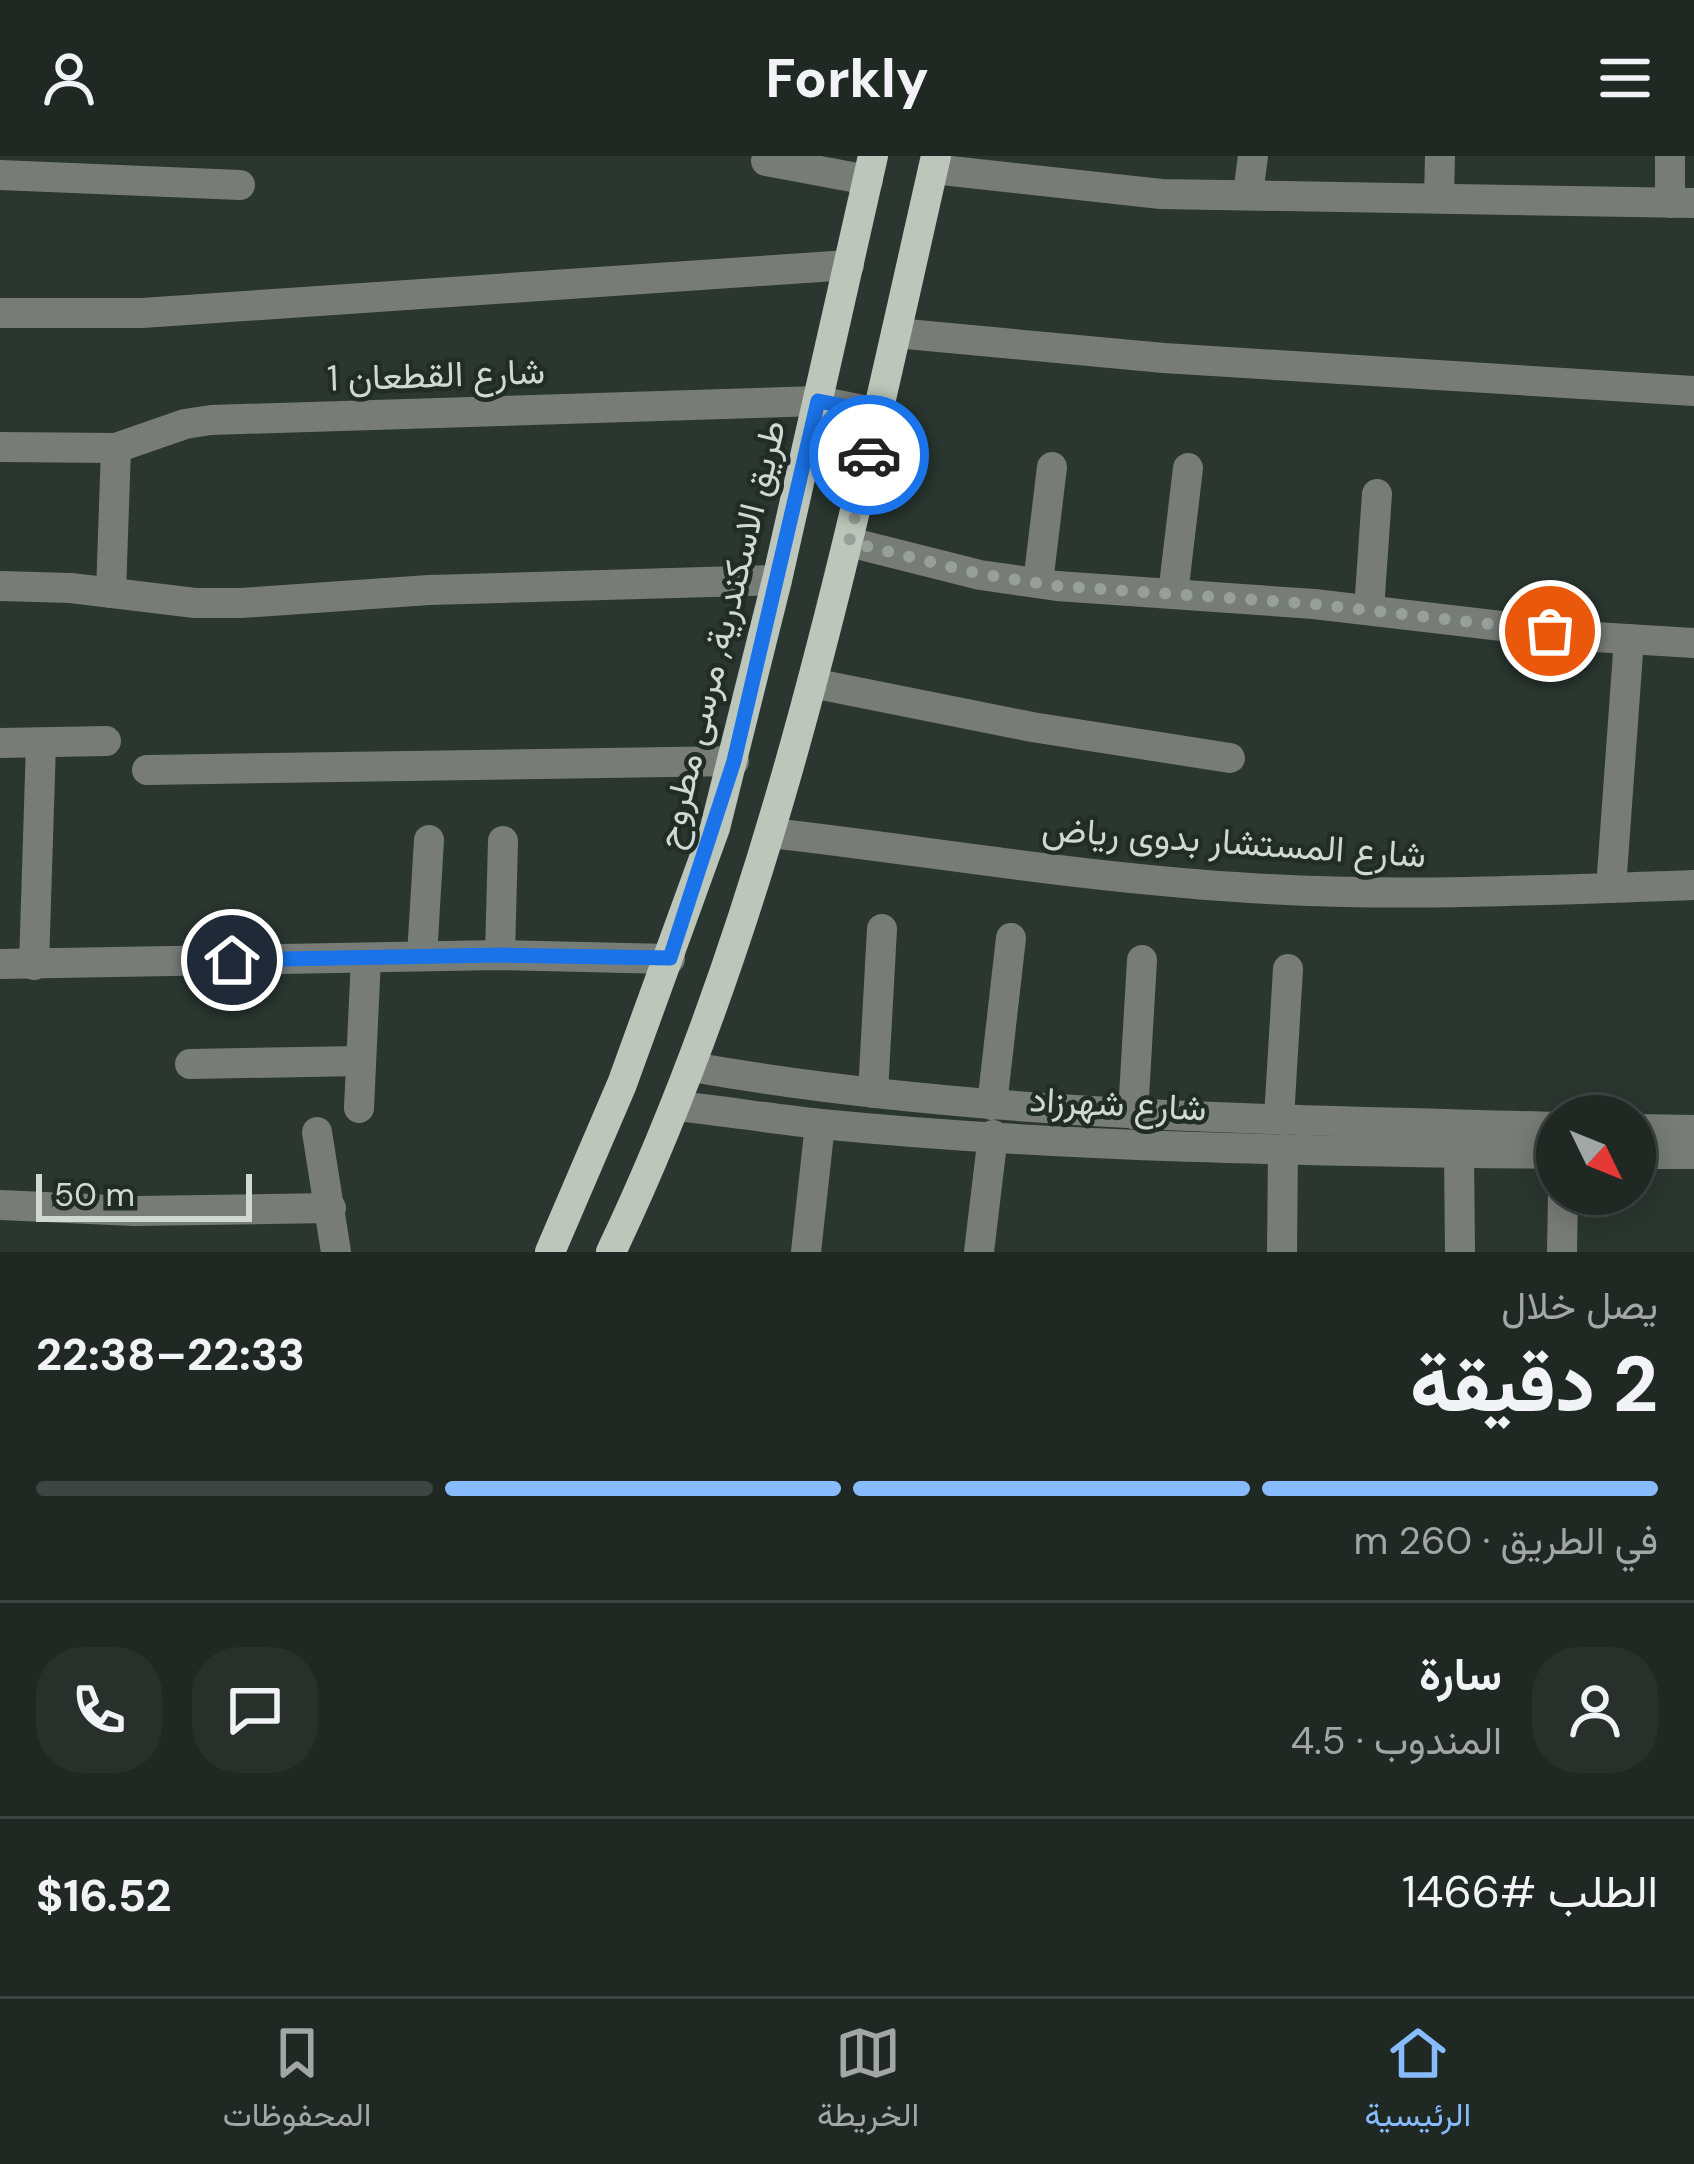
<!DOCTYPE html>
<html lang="ar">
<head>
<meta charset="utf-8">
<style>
  body { margin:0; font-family:"DM Sans",Vazirmatn,sans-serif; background:#28302b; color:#f1f3f6; direction:rtl; height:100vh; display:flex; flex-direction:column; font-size:45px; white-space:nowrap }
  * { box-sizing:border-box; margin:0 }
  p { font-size:39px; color:#a2a6a6 }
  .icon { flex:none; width:66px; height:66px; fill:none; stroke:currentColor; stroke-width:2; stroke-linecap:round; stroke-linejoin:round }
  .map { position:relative; height:1096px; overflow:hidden; direction:ltr }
  .drawer { display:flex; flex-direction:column; background:#202823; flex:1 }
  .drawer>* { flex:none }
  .needle { width:78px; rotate:133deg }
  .tools { position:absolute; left:1536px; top:939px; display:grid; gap:24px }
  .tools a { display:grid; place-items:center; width:120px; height:120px; border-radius:50%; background:#202823; box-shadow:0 6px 30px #0003,0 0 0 3px #3d4441; font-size:60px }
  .scale { position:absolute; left:36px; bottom:30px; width:216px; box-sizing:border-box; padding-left:12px; border:6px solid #d0d8d3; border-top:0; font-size:33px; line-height:42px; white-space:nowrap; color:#d0d8d3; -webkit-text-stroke:9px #202c25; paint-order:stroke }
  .pin { position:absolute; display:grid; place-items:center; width:102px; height:102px; color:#fff; margin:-51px; border:6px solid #fff; border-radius:50%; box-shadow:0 3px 12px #0007 }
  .courier { position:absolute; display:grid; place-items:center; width:120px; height:120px; margin:-60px; border:9px solid #1a73e8; border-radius:50%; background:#fff; color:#222; box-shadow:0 3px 15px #0007 }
  .summary em { font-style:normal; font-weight:800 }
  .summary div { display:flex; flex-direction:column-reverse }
  .summary { display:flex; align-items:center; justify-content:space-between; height:204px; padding:0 36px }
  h1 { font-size:78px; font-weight:800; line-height:90px }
  .bar { display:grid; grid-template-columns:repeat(4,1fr); gap:18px 12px; align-content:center; height:144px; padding:0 36px }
  .bar i { height:15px; border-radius:9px; background:#3d4441 }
  .bar .on { background:#87bbfb }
  .bar p { grid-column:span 4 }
  .line { display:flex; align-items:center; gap:30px; padding:0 36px; border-top:3px solid #3d4441 }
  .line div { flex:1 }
  .round { display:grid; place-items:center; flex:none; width:126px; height:126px; border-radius:48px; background:#28302b }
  header { display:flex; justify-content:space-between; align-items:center; height:156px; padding:0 36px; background:#202823; font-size:54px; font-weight:800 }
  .dock { display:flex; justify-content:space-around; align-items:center; height:168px; border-top:3px solid #3d4441; background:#202823; font-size:33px; color:#a2a6a6 }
  .dock a { display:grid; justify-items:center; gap:6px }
  .dock .on { color:#87bbfb }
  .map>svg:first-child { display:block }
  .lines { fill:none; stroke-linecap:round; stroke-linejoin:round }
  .minor { stroke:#787c77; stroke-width:30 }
  .major { stroke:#bdc6bb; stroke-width:30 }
  .done { stroke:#969f9a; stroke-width:12; stroke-dasharray:0 21.6 }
  .route { stroke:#1a73e8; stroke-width:15 }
  .labels { text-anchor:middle; stroke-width:9; stroke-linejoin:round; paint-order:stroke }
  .street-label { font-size:36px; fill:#d0d8d3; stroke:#202c25 }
</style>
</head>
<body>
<header><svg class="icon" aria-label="menu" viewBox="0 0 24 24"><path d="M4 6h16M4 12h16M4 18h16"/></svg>Forkly<svg class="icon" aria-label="person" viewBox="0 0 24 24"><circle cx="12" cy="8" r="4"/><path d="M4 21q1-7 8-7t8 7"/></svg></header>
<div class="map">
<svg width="1694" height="1096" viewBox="0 0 1694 1096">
  <rect width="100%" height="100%" fill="#2a362f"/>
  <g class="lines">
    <g class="minor">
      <path d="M 1670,0 L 1670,47"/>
      <path d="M 766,5 L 868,24"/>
      <path d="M 933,13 L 1161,38 L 1694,47"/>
      <path d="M 0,19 L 240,29"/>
      <path d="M 1248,38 L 1253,0"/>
      <path d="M 1439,42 L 1440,0"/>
      <path d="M 0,157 L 142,157 L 849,109"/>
      <path d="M 896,177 L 1164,202 L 1694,235"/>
      <path d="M 0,291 L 116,292 L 185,268 L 211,264 L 818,245 L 878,257"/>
      <path d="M 849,386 L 980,419 L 1057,430 L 1314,448 L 1595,481 L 1694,487"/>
      <path d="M 1038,427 L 1052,311"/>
      <path d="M 0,430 L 71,432 L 195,447 L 241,447 L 429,434 L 777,424"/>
      <path d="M 111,437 L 116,292"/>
      <path d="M 1173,438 L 1188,312"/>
      <path d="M 1369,454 L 1377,338"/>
      <path d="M 812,527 L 1032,571 L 1230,602"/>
      <path d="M 0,587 L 106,585"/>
      <path d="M 147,614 L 734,605"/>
      <path d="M 772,677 C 927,695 1080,721 1236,731 C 1388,742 1541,734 1694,729"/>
      <path d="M 1611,732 L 1629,483"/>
      <path d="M 500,799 L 503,685"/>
      <path d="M 422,800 L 429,684"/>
      <path d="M 0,808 L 500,799 L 670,803"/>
      <path d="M 34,809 L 41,587"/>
      <path d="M 190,908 L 361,905"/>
      <path d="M 692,911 C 977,961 1268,963 1557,971"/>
      <path d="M 873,937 L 882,773"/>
      <path d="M 992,949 L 1011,782"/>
      <path d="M 677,950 C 725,955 773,963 821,968 C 1065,992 1312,995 1557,998"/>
      <path d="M 359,952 L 366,802"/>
      <path d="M 1133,958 L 1142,804"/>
      <path d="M 1279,962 L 1288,813"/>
      <path d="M 1635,973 L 1694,974"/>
      <path d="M 317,976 L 336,1096"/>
      <path d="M 1459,997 L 1460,1096"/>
      <path d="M 1635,998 L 1694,998"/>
      <path d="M 0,1049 L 134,1055 L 331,1052"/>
      <path d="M 806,1096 L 820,968"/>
      <path d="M 979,1096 L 993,979"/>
      <path d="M 1282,1096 L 1283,993"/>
      <path d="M 1562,1096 L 1563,1038"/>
    </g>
    <g class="major">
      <path d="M 550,1096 L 622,928 L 715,672 L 777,424 L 873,0"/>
      <path d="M 611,1096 C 776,749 851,373 936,0"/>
    </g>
  </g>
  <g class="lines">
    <path class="done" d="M 869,299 L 849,386 L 980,418 L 1057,430 L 1314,448 L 1550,475"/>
    <path class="route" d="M 232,804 L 500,799 L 670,802 L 734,605 L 818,245 L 878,257 L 869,299"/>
  </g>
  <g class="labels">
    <g class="street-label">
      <text transform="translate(436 218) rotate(-2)" y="13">شارع القطعان 1</text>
      <text transform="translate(720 478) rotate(-76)" y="13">طريق الاسكندرية, مرسى مطروح</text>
      <text transform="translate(1234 685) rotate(4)" y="13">شارع المستشار بدوى رياض</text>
      <text transform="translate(1118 947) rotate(3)" y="13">شارع شهرزاد</text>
    </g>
  </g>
</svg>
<div class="tools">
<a><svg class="needle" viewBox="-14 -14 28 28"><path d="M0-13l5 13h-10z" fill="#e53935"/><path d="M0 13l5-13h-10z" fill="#a2a6a6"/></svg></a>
</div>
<div class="scale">50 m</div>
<div class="pin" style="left:1550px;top:475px;background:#ea580c"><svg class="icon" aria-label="bag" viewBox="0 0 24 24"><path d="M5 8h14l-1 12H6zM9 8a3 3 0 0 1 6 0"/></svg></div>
<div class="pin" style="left:232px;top:804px;background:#1f2937"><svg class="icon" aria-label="home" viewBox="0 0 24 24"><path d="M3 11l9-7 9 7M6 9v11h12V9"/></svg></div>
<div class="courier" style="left:869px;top:299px"><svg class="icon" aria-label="car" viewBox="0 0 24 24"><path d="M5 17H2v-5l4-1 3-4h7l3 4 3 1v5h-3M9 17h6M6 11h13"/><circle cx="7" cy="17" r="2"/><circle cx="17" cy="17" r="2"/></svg></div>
</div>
<section class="drawer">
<div class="summary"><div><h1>2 دقيقة</h1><p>يصل خلال</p></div><em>22:33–22:38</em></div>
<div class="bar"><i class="on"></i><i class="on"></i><i class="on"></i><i></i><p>في الطريق · 260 m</p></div>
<div class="line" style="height:216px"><a class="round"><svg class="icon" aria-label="person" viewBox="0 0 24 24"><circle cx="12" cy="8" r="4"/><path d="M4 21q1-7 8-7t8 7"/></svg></a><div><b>سارة</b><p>المندوب · 4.5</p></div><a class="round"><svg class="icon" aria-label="chat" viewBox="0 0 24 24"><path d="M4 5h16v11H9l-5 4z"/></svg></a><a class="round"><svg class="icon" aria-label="phone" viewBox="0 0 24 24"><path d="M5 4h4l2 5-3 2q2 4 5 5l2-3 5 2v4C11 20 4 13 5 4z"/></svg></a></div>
<div class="line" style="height:156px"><div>الطلب #1466</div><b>$16.52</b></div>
</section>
<nav class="dock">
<a class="on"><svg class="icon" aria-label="home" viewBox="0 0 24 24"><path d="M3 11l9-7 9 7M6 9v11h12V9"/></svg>الرئيسية</a>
<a><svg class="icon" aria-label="map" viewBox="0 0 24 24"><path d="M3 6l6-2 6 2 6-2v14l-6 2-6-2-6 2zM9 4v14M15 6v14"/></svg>الخريطة</a>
<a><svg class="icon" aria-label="saved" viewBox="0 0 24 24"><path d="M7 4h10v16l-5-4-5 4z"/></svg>المحفوظات</a>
</nav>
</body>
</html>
